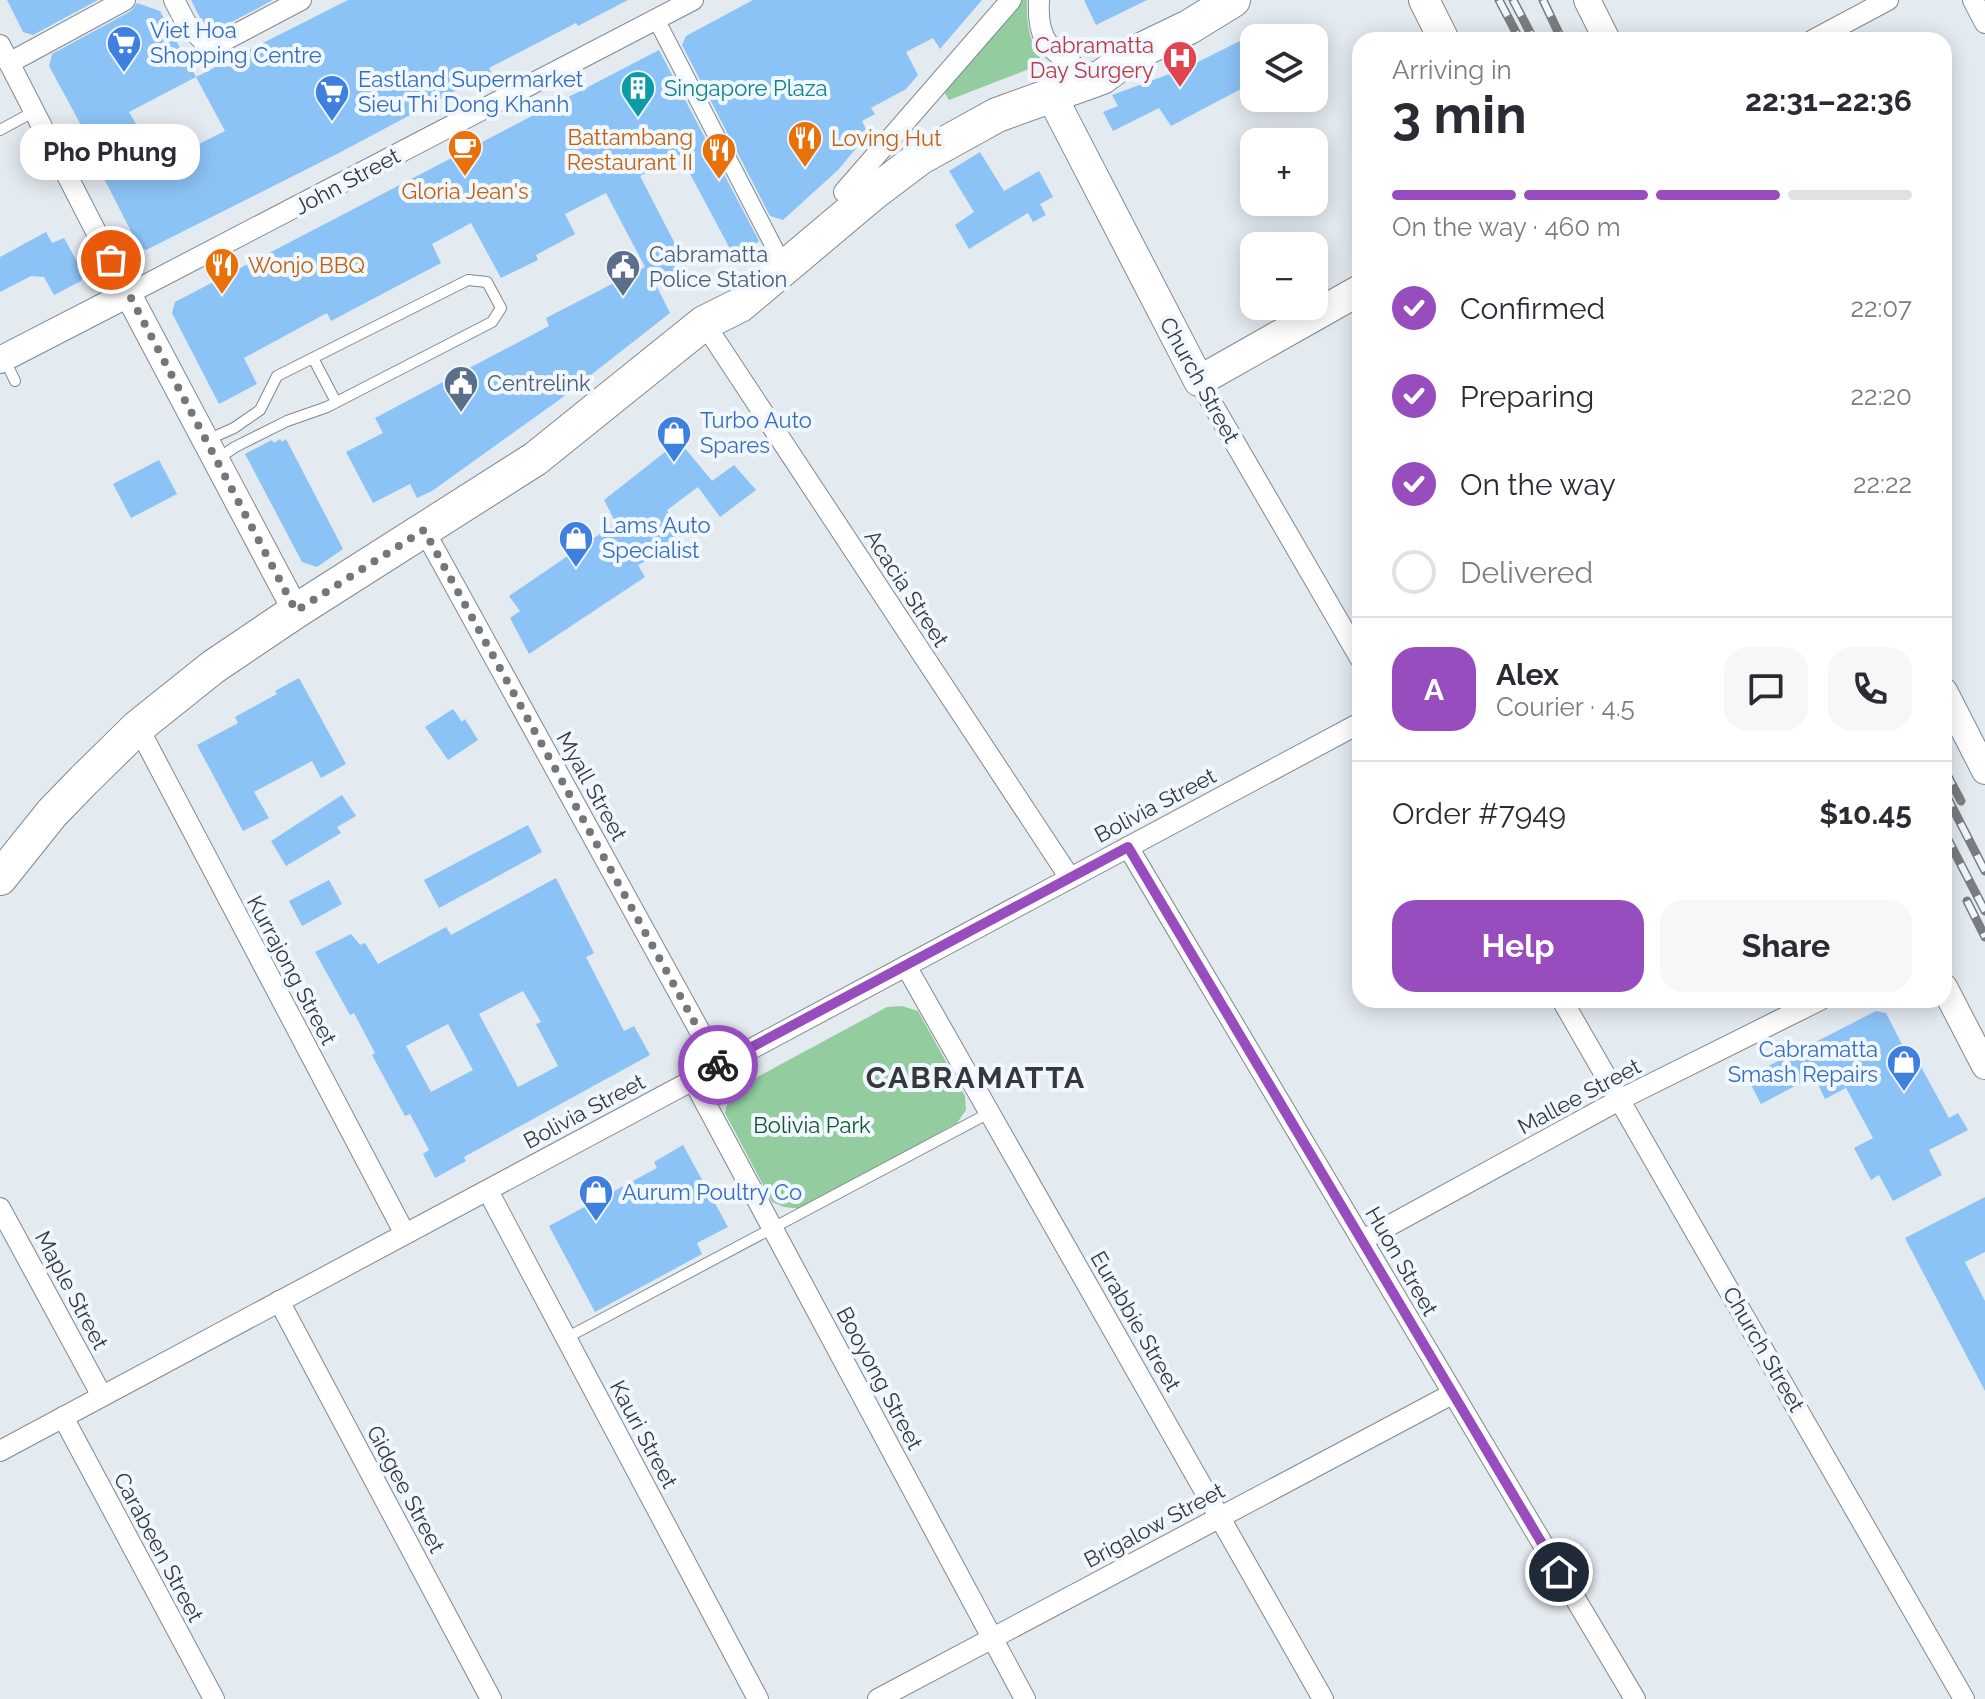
<!DOCTYPE html>
<html lang="en">
<head>
<meta charset="utf-8">
<style>
  body { margin:0; font-family:Raleway,sans-serif; background:#f7f7f7; color:#2b2b33; height:100vh; display:flex; flex-direction:column; font-size:30px; white-space:nowrap }
  * { box-sizing:border-box; margin:0 }
  p { font-size:26px; color:#7c7c81 }
  .icon { flex:none; width:44px; height:44px; fill:none; stroke:currentColor; stroke-width:2; stroke-linecap:round; stroke-linejoin:round }
  .map { position:relative; flex:1; overflow:hidden }
  .sheet { position:absolute; left:1352px; top:32px; width:600px; height:976px; display:flex; flex-direction:column; background:#fff; border-radius:24px; box-shadow:0 4px 20px #0003 }
  .sheet>* { flex:none }
  .buttons { position:absolute; left:1240px; top:24px; display:grid; gap:16px }
  .buttons a { display:grid; place-items:center; width:88px; height:88px; border-radius:16px; background:#fff; box-shadow:0 4px 20px #0003; font-size:40px }
  .pin { position:absolute; display:grid; place-items:center; width:68px; height:68px; color:#fff; margin:-34px; border:4px solid #fff; border-radius:50%; box-shadow:0 2px 8px #0007 }
  .courier { position:absolute; display:grid; place-items:center; width:80px; height:80px; margin:-40px; border:6px solid #984dbf; border-radius:50%; background:#fff; color:#222; box-shadow:0 2px 10px #0007 }
  .bubble { position:absolute; height:56px; border-radius:24px; background:#fff; box-shadow:0 4px 20px #0003; font-size:26px; font-weight:700; line-height:56px; text-align:center }
  .summary em { font-style:normal; font-weight:700 }
  .summary div { display:flex; flex-direction:column-reverse }
  .summary { display:flex; align-items:center; justify-content:space-between; height:136px; padding:0 40px }
  h1 { font-size:52px; font-weight:700; line-height:60px }
  .bar { display:grid; grid-template-columns:repeat(4,1fr); gap:12px 8px; align-content:center; height:96px; padding:0 40px }
  .bar i { height:10px; border-radius:6px; background:#e1e1e2 }
  .bar .selected { background:#984dbf }
  .bar p { grid-column:span 4 }
  .line { display:flex; align-items:center; gap:20px; padding:0 40px; border-top:2px solid #e1e1e2 }
  .line div { flex:1 }
  .round { display:grid; place-items:center; flex:none; width:84px; height:84px; border-radius:24px; background:#f7f7f7 }
  ol { padding:0 40px; list-style:none }
  li { display:flex; align-items:center; gap:24px; height:88px }
  li p { margin-inline-start:auto }
  li .icon { padding:8px; border-radius:50%; background:#984dbf; color:#fff; stroke-width:4 }
  li:last-child { color:#7c7c81 }
  li i { width:44px; height:44px; border:4px solid #e1e1e2; border-radius:50% }
  .primary-button { display:flex; gap:16px; margin-top:auto; padding:16px 40px }
  .primary-button a { flex:1; height:92px; border-radius:24px; background:#984dbf; color:#fff; font-size:32px; font-weight:700; line-height:92px; text-align:center }
  .primary-button a+a { background:#f7f7f7; color:#2b2b33 }
  .map>svg:first-child { display:block }
  .green { fill:#93cd9f }
  .building { fill:#8cc3f6; fill-rule:evenodd }
  .lines { fill:none; stroke-linecap:round; stroke-linejoin:round }
  .service-casing { stroke:#82888e; stroke-width:12 }
  .pedestrian-casing { stroke:#82888e; stroke-width:18 }
  .minor-casing { stroke:#82888e; stroke-width:22 }
  .tertiary-casing { stroke:#82888e; stroke-width:28 }
  .secondary-casing { stroke:#82888e; stroke-width:32 }
  .primary-casing { stroke:#82888e; stroke-width:36 }
  .service { stroke:#fff; stroke-width:10 }
  .pedestrian { stroke:#fff; stroke-width:16 }
  .minor { stroke:#fff; stroke-width:20 }
  .tertiary { stroke:#fff; stroke-width:26 }
  .secondary { stroke:#fff; stroke-width:30 }
  .primary { stroke:#fff; stroke-width:34 }
  .rail-casing { stroke:#797d81; stroke-width:9 }
  .rail { stroke:#f0f7fe; stroke-width:6; stroke-dasharray:18; stroke-linecap:butt }
  .done { stroke:#73767a; stroke-width:8; stroke-dasharray:0 14.4 }
  .route { stroke:#984dbf; stroke-width:10 }
  .labels { text-anchor:middle; stroke-width:8; stroke-linejoin:round; paint-order:stroke }
  .shop-label { font-size:22px; fill:#366cbe; stroke:#f0f7fe; text-anchor:start }
  .health-label { font-size:22px; fill:#be3a42; stroke:#f0f7fe; text-anchor:end }
  .culture-label { font-size:22px; fill:#0d838f; stroke:#f0f7fe; text-anchor:start }
  .food-label { font-size:22px; fill:#c56008; stroke:#f0f7fe; text-anchor:start }
  .street-label { font-size:22px; fill:#36383b; stroke:#f0f7fe }
  .service-label { font-size:22px; fill:#4e5e75; stroke:#f0f7fe; text-anchor:start }
  .park-label { font-size:22px; fill:#115629; stroke:#f0f7fe }
  .district-label { font-size:30px; font-weight:bold; letter-spacing:2px; fill:#36383b; stroke:#f0f7fe }
</style>
</head>
<body>
<div class="map">
<svg width="1985" height="1699" viewBox="0 0 1985 1699">
  <rect width="100%" height="100%" fill="#e3eaf0"/>
  <g class="green">
    <path d="M 1017,0 L 1027,0 C 1026,22 1029,39 1040,58 L 1037,66 L 949,100 L 942,89 Z"/>
    <path d="M 902,1006 L 918,1011 L 965,1096 L 966,1110 L 957,1123 L 802,1209 L 784,1207 L 772,1202 L 725,1113 L 729,1098 L 737,1088 L 887,1007 Z"/>
  </g>
  <g class="building">
    <path d="M 7,0 L 98,0 L 33,35 L 23,32 Z"/>
    <path d="M 191,0 L 273,0 L 213,32 L 201,20 Z"/>
    <path d="M 348,0 L 628,0 L 578,26 L 576,23 L 489,68 L 491,72 L 337,154 L 146,250 L 139,247 L 90,151 L 94,149 L 49,66 L 52,54 L 131,11 L 137,3 L 160,11 L 196,77 ZM 196,77 L 225,131 L 159,164 L 129,112 Z"/>
    <path d="M 753,0 L 982,0 L 940,49 L 933,38 L 906,52 L 918,75 L 906,89 L 871,108 L 875,114 L 862,121 L 868,134 L 838,170 L 783,220 L 770,216 L 682,45 L 686,36 Z"/>
    <path d="M 1084,0 L 1147,0 L 1096,25 Z"/>
    <path d="M 1254,34 L 1254,82 L 1171,126 L 1159,108 L 1113,131 L 1103,112 L 1118,106 L 1112,95 L 1186,68 Z"/>
    <path d="M 659,50 L 759,241 L 736,260 L 680,155 L 640,176 L 687,267 L 655,283 L 670,313 L 559,400 L 432,491 L 417,498 L 410,484 L 373,503 L 346,452 L 383,433 L 375,418 L 549,326 L 546,318 L 645,267 L 606,193 L 565,214 L 575,234 L 536,255 L 538,260 L 501,278 L 471,223 L 432,244 L 441,263 L 331,321 L 327,313 L 244,358 L 257,384 L 219,404 L 172,313 L 175,302 Z"/>
    <path d="M 980,152 L 1004,191 L 1039,171 L 1053,197 L 1040,204 L 1046,215 L 1033,222 L 1028,213 L 969,249 L 955,225 L 974,212 L 949,171 Z"/>
    <path d="M 46,232 L 52,243 L 64,238 L 84,274 L 81,281 L 54,295 L 44,277 L 31,276 L 0,292 L 0,257 Z"/>
    <path d="M 280,439 L 282,442 L 286,439 L 343,549 L 317,567 L 302,562 L 245,454 L 272,440 L 274,443 Z"/>
    <path d="M 679,441 L 712,481 L 734,465 L 756,490 L 720,517 L 698,487 L 667,510 L 683,541 L 638,565 L 645,577 L 529,654 L 510,618 L 520,611 L 509,596 L 616,523 L 604,500 Z"/>
    <path d="M 159,460 L 177,494 L 131,518 L 113,484 Z"/>
    <path d="M 299,678 L 346,764 L 321,778 L 312,761 L 254,792 L 269,818 L 243,831 L 197,745 L 238,723 L 235,717 L 277,694 L 275,691 Z"/>
    <path d="M 453,709 L 462,722 L 465,719 L 478,740 L 448,760 L 425,727 Z"/>
    <path d="M 342,795 L 356,816 L 337,827 L 341,833 L 286,866 L 271,841 Z"/>
    <path d="M 528,825 L 542,852 L 439,908 L 424,880 Z"/>
    <path d="M 556,878 L 594,953 L 586,957 L 624,1031 L 634,1026 L 650,1055 L 464,1157 L 466,1161 L 435,1178 L 423,1154 L 429,1150 L 410,1114 L 405,1116 L 372,1055 L 375,1053 L 354,1013 L 350,1015 L 315,952 L 351,934 L 360,945 L 365,943 L 378,964 L 446,927 L 451,935 ZM 523,991 L 541,1022 L 536,1024 L 558,1066 L 518,1087 L 479,1014 ZM 448,1024 L 473,1070 L 431,1092 L 406,1046 Z"/>
    <path d="M 329,880 L 342,904 L 302,926 L 289,901 Z"/>
    <path d="M 1876,1011 L 1886,1013 L 1908,1056 L 1914,1054 L 1949,1118 L 1958,1113 L 1968,1130 L 1929,1150 L 1942,1175 L 1893,1201 L 1879,1175 L 1871,1180 L 1854,1148 L 1873,1138 L 1846,1088 L 1825,1099 L 1814,1076 L 1761,1104 L 1747,1077 Z"/>
    <path d="M 683,1145 L 728,1227 L 697,1243 L 702,1254 L 595,1312 L 549,1226 L 657,1168 L 654,1162 Z"/>
    <path d="M 1985,1197 L 1985,1252 L 1965,1262 L 1985,1301 L 1985,1391 L 1905,1238 Z"/>
  </g>
  <g class="lines">
    <g class="service-casing">
      <g id="service">
        <path d="M 0,130 L 35,111"/>
        <path d="M 313,358 L 336,402"/>
        <path d="M 5,360 L 15,381"/>
        <path d="M 207,440 L 234,428 L 260,410 L 277,376 L 468,280 L 487,282 L 501,308 L 492,322 L 327,407 L 287,421 L 235,447 L 216,460"/>
        <path d="M 566,1338 L 989,1113"/>
      </g>
    </g>
    <g class="pedestrian-casing">
      <path id="pedestrian" d="M 656,19 L 776,251"/>
    </g>
    <g class="minor-casing">
      <g id="minor">
        <path d="M 174,0 L 186,23 L 210,48 L 301,0"/>
        <path d="M 1039,0 C 1037,34 1045,47 1073,65"/>
        <path d="M 1973,0 L 1985,23"/>
        <path d="M 1813,40 L 1888,0"/>
        <path d="M 0,45 L 128,294 L 693,0"/>
        <path d="M 9,63 L 125,0"/>
        <path d="M 844,192 L 1011,0"/>
        <path d="M 704,323 L 1070,878"/>
        <path d="M 1199,381 L 1360,658"/>
        <path d="M 424,530 L 719,1066"/>
        <path d="M 138,727 L 405,1234"/>
        <path d="M 1128,847 L 1635,1699"/>
        <path d="M 906,966 L 1323,1699"/>
        <path d="M 1562,1000 L 1964,1699"/>
        <path d="M 693,1080 L 1025,1699"/>
        <path d="M 488,1191 L 758,1699"/>
        <path d="M 0,1208 L 102,1396"/>
        <path d="M 1363,1240 L 1621,1099 L 1820,1000"/>
        <path d="M 279,1301 L 491,1699"/>
        <path d="M 63,1417 L 214,1699"/>
        <path d="M 0,1451 L 1360,723"/>
        <path d="M 878,1699 L 1452,1394"/>
      </g>
    </g>
    <g class="tertiary-casing">
      <g id="tertiary">
        <path d="M 1587,0 L 1607,40"/>
        <path d="M 0,360 L 128,294 L 296,611"/>
        <path d="M 1944,691 L 1985,771"/>
        <path d="M 1944,987 L 1985,1066"/>
      </g>
    </g>
    <g class="secondary-casing">
      <g id="secondary">
        <path d="M 1424,0 L 1444,40"/>
        <path d="M 1051,95 L 1199,381 L 1360,290"/>
      </g>
    </g>
    <g class="primary-casing">
      <path id="primary" d="M 0,878 L 52,813 L 84,780 L 138,727 L 213,667 L 296,611 L 535,459 L 704,323 L 740,305 L 872,194 L 921,157 L 997,115 L 1102,77 L 1133,54 L 1189,27 L 1233,0"/>
    </g>
    <use href="#service" class="service"/>
    <use href="#pedestrian" class="pedestrian"/>
    <use href="#minor" class="minor"/>
    <use href="#tertiary" class="tertiary"/>
    <use href="#secondary" class="secondary"/>
    <use href="#primary" class="primary"/>
    <g class="rail-casing">
      <g id="rail">
        <path d="M 1499,0 L 1520,40"/>
        <path d="M 1513,0 L 1534,40"/>
        <path d="M 1543,0 L 1562,40"/>
        <path d="M 1944,769 L 1961,801"/>
        <path d="M 1944,791 L 1985,871"/>
        <path d="M 1944,832 L 1985,911"/>
        <path d="M 1967,901 L 1985,937"/>
      </g>
    </g>
    <use href="#rail" class="rail"/>
  </g>
  <g class="lines">
    <path class="done" d="M 111,260 L 296,611 L 424,530 L 718,1065"/>
    <path class="route" d="M 718,1065 L 1128,847 L 1559,1572"/>
  </g>
  <defs>
    <g id="supermarket-pin" transform="scale(1.8)"><path d="M0 17L-7.5 6A9.5 9.5 0 1 1 7.5 6Z" fill="#3f7fe0" stroke="#f0f7fe"/><path d="M-6-5.5h2.5l.6 2H6L4.5 2H-2.5L-4.4-4H-6ZM-1.5 3.2a1.3 1.3 0 1 0 .1 0ZM3 3.2a1.3 1.3 0 1 0 .1 0Z" fill="#fff"/></g>
    <g id="hospital-pin" transform="scale(1.8)"><path d="M0 17L-7.5 6A9.5 9.5 0 1 1 7.5 6Z" fill="#e0444e" stroke="#f0f7fe"/><path d="M-5-5h3v3.5h4V-5h3V5h-3V1.5h-4V5h-3Z" fill="#fff"/></g>
    <g id="building-pin" transform="scale(1.8)"><path d="M0 17L-7.5 6A9.5 9.5 0 1 1 7.5 6Z" fill="#0f9aa8" stroke="#f0f7fe"/><path d="M-4-6H4V6H1V3H-1V6H-4ZM-2.5-4.3h1.7v1.8h-1.7ZM.8-4.3h1.7v1.8H.8ZM-2.5-1h1.7V.8h-1.7ZM.8-1h1.7V.8H.8Z" fill="#fff"/></g>
    <g id="restaurant-pin" transform="scale(1.8)"><path d="M0 17L-7.5 6A9.5 9.5 0 1 1 7.5 6Z" fill="#e8710a" stroke="#f0f7fe"/><path d="M-5-6h1v4h1v-4h1v4h1v-4h1v5L-1.5 .5V6h-2V.5L-5-1ZM5-6V6H3V1.5H1.5Q1.5-4 5-6Z" fill="#fff"/></g>
    <g id="cafe-pin" transform="scale(1.8)"><path d="M0 17L-7.5 6A9.5 9.5 0 1 1 7.5 6Z" fill="#e8710a" stroke="#f0f7fe"/><path d="M-5.5-4.5H6V0H3Q3 3.5 0 3.5H-2.5Q-5.5 3.5-5.5 0ZM3-3.2v2h1.7v-2ZM-6 4.5H4V6H-6Z" fill="#fff"/></g>
    <g id="civic-pin" transform="scale(1.8)"><path d="M0 17L-7.5 6A9.5 9.5 0 1 1 7.5 6Z" fill="#5c6f8a" stroke="#f0f7fe"/><path d="M-.6-6.5H3V-4.5H.6V-3L4-1V1h2V6H-6V1h2V-1L-.6-3ZM-1.2 2.5V6h2.4V2.5Z" fill="#fff"/></g>
    <g id="shop-pin" transform="scale(1.8)"><path d="M0 17L-7.5 6A9.5 9.5 0 1 1 7.5 6Z" fill="#3f7fe0" stroke="#f0f7fe"/><path d="M-5-2.5h2.3a2.7 3.5 0 0 1 5.4 0H5L5.5 6h-11ZM-1.5-2.5h3a1.5 2.3 0 0 0-3 0Z" fill="#fff"/></g>
  </defs>
  <g fill-rule="evenodd">
    <use href="#supermarket-pin" x="124" y="43"/>
    <use href="#hospital-pin" x="1180" y="58"/>
    <use href="#building-pin" x="638" y="88"/>
    <use href="#supermarket-pin" x="332" y="92"/>
    <use href="#restaurant-pin" x="805" y="138"/>
    <use href="#cafe-pin" x="465" y="147"/>
    <use href="#restaurant-pin" x="719" y="150"/>
    <use href="#restaurant-pin" x="222" y="265"/>
    <use href="#civic-pin" x="623" y="267"/>
    <use href="#civic-pin" x="461" y="383"/>
    <use href="#shop-pin" x="674" y="433"/>
    <use href="#shop-pin" x="576" y="538"/>
    <use href="#shop-pin" x="1904" y="1062"/>
    <use href="#shop-pin" x="596" y="1192"/>
  </g>
  <g class="labels">
    <g class="shop-label">
      <text x="150" y="38">Viet Hoa<tspan x="150" dy="25">Shopping Centre</tspan></text>
      <text x="358" y="87">Eastland Supermarket<tspan x="358" dy="25">Sieu Thi Dong Khanh</tspan></text>
      <text x="700" y="428">Turbo Auto<tspan x="700" dy="25">Spares</tspan></text>
      <text x="602" y="533">Lams Auto<tspan x="602" dy="25">Specialist</tspan></text>
      <text x="1878" y="1057" text-anchor="end">Cabramatta<tspan x="1878" dy="25">Smash Repairs</tspan></text>
      <text x="622" y="1200">Aurum Poultry Co</text>
    </g>
    <g class="health-label">
      <text x="1154" y="53">Cabramatta<tspan x="1154" dy="25">Day Surgery</tspan></text>
    </g>
    <g class="culture-label">
      <text x="664" y="96">Singapore Plaza</text>
    </g>
    <g class="food-label">
      <text x="693" y="145" text-anchor="end">Battambang<tspan x="693" dy="25">Restaurant II</tspan></text>
      <text x="831" y="146">Loving Hut</text>
      <text x="465" y="199" text-anchor="middle">Gloria Jean's</text>
      <text x="248" y="273">Wonjo BBQ</text>
    </g>
    <g class="street-label">
      <text transform="translate(347 181) rotate(-28)" y="8">John Street</text>
      <text transform="translate(1200 380) rotate(61)" y="8">Church Street</text>
      <text transform="translate(907 588) rotate(57)" y="8">Acacia Street</text>
      <text transform="translate(592 786) rotate(61)" y="8">Myall Street</text>
      <text transform="translate(1155 805) rotate(-28)" y="8">Bolivia Street</text>
      <text transform="translate(292 970) rotate(62)" y="8">Kurrajong Street</text>
      <text transform="translate(1579 1096) rotate(-28)" y="8">Mallee Street</text>
      <text transform="translate(584 1111) rotate(-28)" y="8">Bolivia Street</text>
      <text transform="translate(1402 1261) rotate(60)" y="8">Huon Street</text>
      <text transform="translate(72 1290) rotate(62)" y="8">Maple Street</text>
      <text transform="translate(1136 1321) rotate(60)" y="8">Eurabbie Street</text>
      <text transform="translate(1764 1349) rotate(60)" y="8">Church Street</text>
      <text transform="translate(880 1378) rotate(62)" y="8">Booyong Street</text>
      <text transform="translate(644 1434) rotate(62)" y="8">Kauri Street</text>
      <text transform="translate(406 1489) rotate(62)" y="8">Gidgee Street</text>
      <text transform="translate(1154 1525) rotate(-28)" y="8">Brigalow Street</text>
      <text transform="translate(159 1547) rotate(62)" y="8">Carabeen Street</text>
    </g>
    <g class="service-label">
      <text x="649" y="262">Cabramatta<tspan x="649" dy="25">Police Station</tspan></text>
      <text x="487" y="391">Centrelink</text>
    </g>
    <g class="park-label">
      <text x="812" y="1133">Bolivia Park</text>
    </g>
    <g class="district-label">
      <text x="976" y="1088">CABRAMATTA</text>
    </g>
  </g>
</svg>
<div class="buttons">
<a><svg class="icon" aria-label="layers" viewBox="0 0 24 24"><path d="M12 4l9 5-9 5-9-5zM3 14l9 5 9-5"/></svg></a>
<a>+</a>
<a>−</a>
</div>
<div class="pin" style="left:111px;top:260px;background:#ea580c"><svg class="icon" aria-label="bag" viewBox="0 0 24 24"><path d="M5 8h14l-1 12H6zM9 8a3 3 0 0 1 6 0"/></svg></div>
<div class="pin" style="left:1559px;top:1572px;background:#1f2937"><svg class="icon" aria-label="home" viewBox="0 0 24 24"><path d="M3 11l9-7 9 7M6 9v11h12V9"/></svg></div>
<div class="courier" style="left:718px;top:1065px"><svg class="icon" aria-label="bike" viewBox="0 0 24 24"><circle cx="6" cy="16" r="4"/><circle cx="18" cy="16" r="4"/><path d="M6 16l4-8h5l3 8M10 8l3 8H6M13 5h3"/></svg></div>
<div class="bubble" style="left:20px;top:124px;width:180px">Pho Phung</div>
<section class="sheet">
<div class="summary"><div><h1>3 min</h1><p>Arriving in</p></div><em>22:31–22:36</em></div>
<div class="bar"><i class="selected"></i><i class="selected"></i><i class="selected"></i><i></i><p>On the way · 460 m</p></div>
<ol>
<li><svg class="icon" aria-label="check" viewBox="0 0 24 24"><path d="M5 12l5 5 9-10"/></svg>Confirmed<p>22:07</p></li>
<li><svg class="icon" aria-label="check" viewBox="0 0 24 24"><path d="M5 12l5 5 9-10"/></svg>Preparing<p>22:20</p></li>
<li><svg class="icon" aria-label="check" viewBox="0 0 24 24"><path d="M5 12l5 5 9-10"/></svg>On the way<p>22:22</p></li>
<li><i></i>Delivered</li>
</ol>
<div class="line" style="height:144px"><b class="round" style="background:#984dbf;color:#fff">A</b><div><b>Alex</b><p>Courier · 4.5</p></div><a class="round"><svg class="icon" aria-label="chat" viewBox="0 0 24 24"><path d="M4 5h16v11H9l-5 4z"/></svg></a><a class="round"><svg class="icon" aria-label="phone" viewBox="0 0 24 24"><path d="M5 4h4l2 5-3 2q2 4 5 5l2-3 5 2v4C11 20 4 13 5 4z"/></svg></a></div>
<div class="line" style="height:104px"><div>Order #7949</div><b>$10.45</b></div>
<div class="primary-button"><a>Help</a><a>Share</a></div>
</section>
</div>
</body>
</html>
